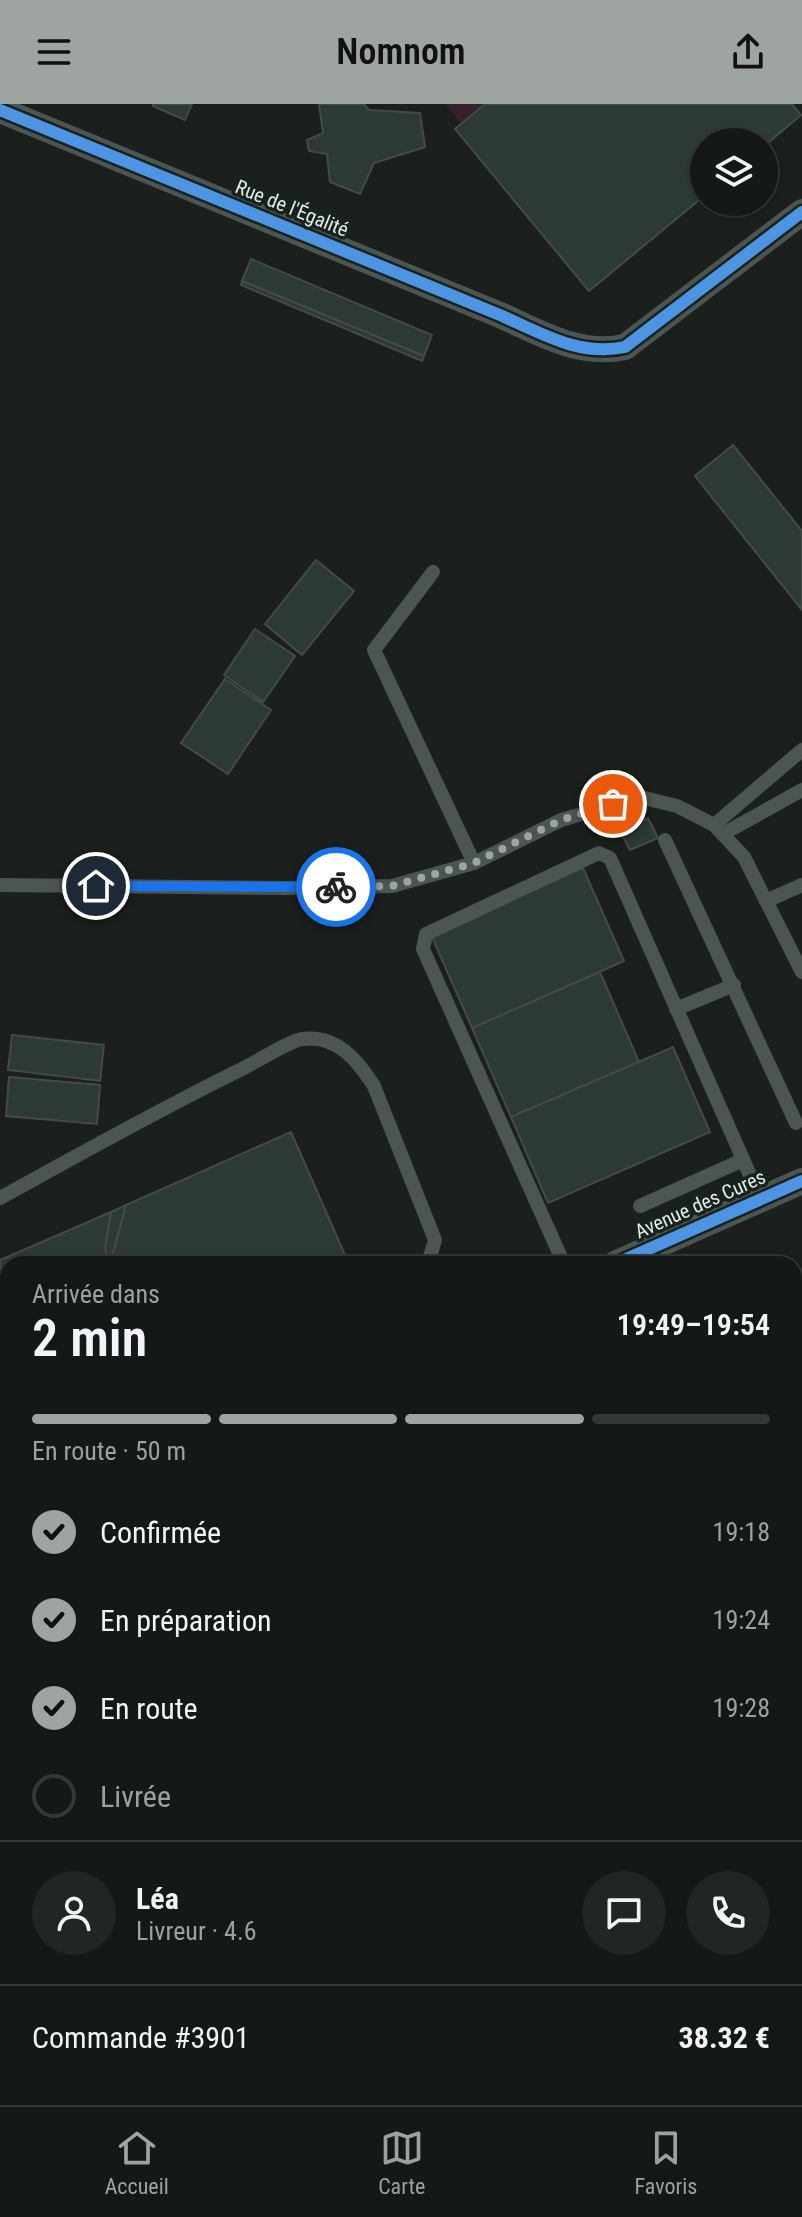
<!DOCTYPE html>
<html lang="fr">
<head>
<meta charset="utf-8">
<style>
  body { margin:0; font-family:"Roboto Condensed",sans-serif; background:#212523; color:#f1f3f6; height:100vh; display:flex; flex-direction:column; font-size:30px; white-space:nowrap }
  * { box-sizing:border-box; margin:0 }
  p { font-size:26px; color:#9da0a1 }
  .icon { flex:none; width:44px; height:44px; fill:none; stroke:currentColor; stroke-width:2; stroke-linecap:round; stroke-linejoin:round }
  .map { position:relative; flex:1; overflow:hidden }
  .details { position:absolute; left:0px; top:1152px; width:802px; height:850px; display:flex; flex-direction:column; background:#141816; border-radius:24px 24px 0 0; box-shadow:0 2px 6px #0004,0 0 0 2px #333735 }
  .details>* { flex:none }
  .buttons { position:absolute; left:690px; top:24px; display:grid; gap:16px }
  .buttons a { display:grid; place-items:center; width:88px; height:88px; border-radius:50%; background:#141816; box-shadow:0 2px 6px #0004,0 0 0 2px #333735; font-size:40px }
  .pin { position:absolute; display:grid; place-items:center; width:68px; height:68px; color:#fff; margin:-34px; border:4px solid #fff; border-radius:50%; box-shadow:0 2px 8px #0007 }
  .courier { position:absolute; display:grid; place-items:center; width:80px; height:80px; margin:-40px; border:6px solid #1a73e8; border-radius:50%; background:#fff; color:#222; box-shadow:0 2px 10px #0007 }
  .overview em { font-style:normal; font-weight:600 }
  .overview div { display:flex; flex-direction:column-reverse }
  .overview { display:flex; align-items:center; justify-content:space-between; height:136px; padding:0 32px }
  h1 { font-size:52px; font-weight:600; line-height:60px }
  .bar { display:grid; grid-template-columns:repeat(4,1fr); gap:12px 8px; align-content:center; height:96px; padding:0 32px }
  .bar i { height:10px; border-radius:6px; background:#333735 }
  .bar .active { background:#9ea5a1 }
  .bar p { grid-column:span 4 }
  .line { display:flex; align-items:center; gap:20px; padding:0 32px; border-top:2px solid #333735 }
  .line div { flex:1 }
  .round { display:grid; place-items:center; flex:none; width:84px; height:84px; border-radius:42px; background:#212523 }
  ol { padding:0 32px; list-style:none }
  li { display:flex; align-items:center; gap:24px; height:88px }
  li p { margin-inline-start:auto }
  li .icon { padding:8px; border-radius:50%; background:#9ea5a1; color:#111; stroke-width:4 }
  li:last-child { color:#9da0a1 }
  li i { width:44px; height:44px; border:4px solid #333735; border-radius:50% }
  header { display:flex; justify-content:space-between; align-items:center; height:104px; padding:0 32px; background:#9ea5a1; color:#111; font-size:36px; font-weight:600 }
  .tab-bar { display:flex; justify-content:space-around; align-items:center; height:112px; border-top:2px solid #333735; background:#141816; font-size:22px; color:#9da0a1 }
  .tab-bar a { display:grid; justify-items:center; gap:4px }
  .tab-bar .active { color:#9ea5a1 }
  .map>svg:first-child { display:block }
  .green { fill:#37202b }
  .building { fill:#2c3934; stroke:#454947; stroke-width:2 }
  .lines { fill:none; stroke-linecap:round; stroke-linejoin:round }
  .service { stroke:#4d5551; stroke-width:14 }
  .minor { stroke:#4d5551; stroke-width:26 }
  .secondary { stroke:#57615c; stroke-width:38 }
  .cycleway-casing { stroke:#18231d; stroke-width:17 }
  .cycleway { stroke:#4d94e3; stroke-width:12 }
  .done { stroke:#9ea5a1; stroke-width:8; stroke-dasharray:0 14.4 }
  .route { stroke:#1a73e8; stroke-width:10 }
  .labels { text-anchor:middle; stroke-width:7; stroke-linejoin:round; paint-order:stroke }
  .street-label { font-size:20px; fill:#e5ece8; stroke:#18231d }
</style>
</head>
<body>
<header><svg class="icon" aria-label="menu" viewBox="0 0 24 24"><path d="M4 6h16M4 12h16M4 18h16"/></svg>Nomnom<svg class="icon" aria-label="share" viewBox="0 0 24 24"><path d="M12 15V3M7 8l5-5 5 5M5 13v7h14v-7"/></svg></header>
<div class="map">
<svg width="802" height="2001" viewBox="0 0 802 2001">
  <rect width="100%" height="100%" fill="#1b201d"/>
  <path class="green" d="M 446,0 L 485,0 L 461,19 Z"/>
  <g class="building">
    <path d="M 153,0 L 192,0 L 185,16 L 153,2 Z"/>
    <path d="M 319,0 L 364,0 L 369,6 L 420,9 L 425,43 L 374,59 L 360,90 L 330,78 L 327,50 L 309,47 L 307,36 L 323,29 Z"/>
    <path d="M 485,0 L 792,0 L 801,11 L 764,42 L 764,38 L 704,38 L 704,92 L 589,187 L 455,25 Z"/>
    <path d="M 251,155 L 432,231 L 424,252 L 242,177 Z"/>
    <path d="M 242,177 L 424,252 L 422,257 L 241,181 Z"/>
    <path d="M 733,341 L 802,427 L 802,506 L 695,372 Z"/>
    <path d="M 316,456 L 354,487 L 302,551 L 265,520 Z"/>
    <path d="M 255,525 L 295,552 L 263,598 L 224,571 Z"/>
    <path d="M 225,575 L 271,606 L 228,670 L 181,639 Z"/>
    <path d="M 648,714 L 658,734 L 630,746 L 620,727 Z"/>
    <path d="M 583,764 L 624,857 L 472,924 L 431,831 Z"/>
    <path d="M 600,868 L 639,958 L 511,1013 L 472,924 Z"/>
    <path d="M 12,931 L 104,941 L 100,977 L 8,966 Z"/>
    <path d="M 673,943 L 710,1028 L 548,1099 L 511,1013 Z"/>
    <path d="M 9,973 L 100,981 L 97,1020 L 6,1012 Z"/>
    <path d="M 291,1028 L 349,1160 L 110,1160 L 126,1101 Z"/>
    <path d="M 126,1101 L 110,1160 L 108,1160 L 105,1144 L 111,1108 Z"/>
    <path d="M 111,1108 L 105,1144 L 108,1160 L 8,1160 L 8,1282 L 0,1286 L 0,1156 Z"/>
    <path d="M 802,1176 L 802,1521 L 794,1497 L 794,1179 Z"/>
    <path d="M 8,1282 L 8,1316 L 0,1320 L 0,1286 Z"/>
    <path d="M 802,1527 L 802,1571 L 794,1547 L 794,1530 Z"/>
    <path d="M 8,1587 L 8,1607 L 7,1607 L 0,1591 Z"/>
    <path d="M 8,1611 L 8,1626 L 0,1630 L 0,1614 Z"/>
    <path d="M 8,1716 L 8,1833 L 0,1836 L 0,1720 Z"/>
    <path d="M 802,1820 L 802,1836 L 800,1837 L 794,1824 Z"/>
    <path d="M 8,1833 L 8,1987 L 0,1990 L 0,1836 Z"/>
    <path d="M 802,1878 L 802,1905 L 794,1886 L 794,1882 Z"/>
    <path d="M 794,1928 L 801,1945 L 794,1948 Z"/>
    <path d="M 530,1994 L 537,1994 L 540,2001 L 514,2001 Z"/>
    <path d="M 571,1994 L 627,1994 L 629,2001 L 574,2001 Z"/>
  </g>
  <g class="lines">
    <g class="service">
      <path d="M 433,468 L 374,546 L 474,759"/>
      <path d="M 714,721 L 802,646"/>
      <path d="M 723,730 L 802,686"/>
      <path d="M 665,736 L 796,1019"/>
      <path d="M 0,781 L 288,784 L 392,782 L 474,759 L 561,716 L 640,693 L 677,702 L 714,721 L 744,753 L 802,868"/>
      <path d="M 766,797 L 802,781"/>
      <path d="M 676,905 L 734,881"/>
      <path d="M 0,1094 C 80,1050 160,1005 242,965 C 256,958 289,937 302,935 C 337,930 358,957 374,982 L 435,1136 L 429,1156 L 425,1160"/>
      <path d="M 640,1102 L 743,1056"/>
      <path d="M 564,1160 L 423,845 L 426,830 L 599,749 L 610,754 L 761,1096"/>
      <path d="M 0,1348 L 8,1344"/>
      <path d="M 0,1436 L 8,1439"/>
      <path d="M 794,1648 L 802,1644"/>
      <path d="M 0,1701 L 8,1698"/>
      <path d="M 18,2001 L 34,1994"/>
    </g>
    <g class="minor">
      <path d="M 0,6 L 500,211 C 541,229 579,253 625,243 L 802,108"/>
      <path d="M 615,1160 L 802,1077"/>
      <path d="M 783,2001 L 802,1992"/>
    </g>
    <g class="secondary">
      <path d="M 794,1732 L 802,1728"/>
      <path d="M 272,2000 L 281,1994"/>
      <path d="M 165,2001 L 172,1994"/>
    </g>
    <g class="cycleway-casing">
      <g id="cycleway">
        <path d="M 0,6 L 500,211 C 541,229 579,253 625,243 L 802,108"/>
        <path d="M 615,1160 L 802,1077"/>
      </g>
    </g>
    <use href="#cycleway" class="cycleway"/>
  </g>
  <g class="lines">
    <path class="done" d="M 336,783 L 392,782 L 474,759 L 561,716 L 613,700"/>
    <path class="route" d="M 96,782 L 336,783"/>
  </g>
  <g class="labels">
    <g class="street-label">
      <text transform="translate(292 104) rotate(22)" y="7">Rue de l'Égalité</text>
      <text transform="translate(700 1100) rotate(-24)" y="7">Avenue des Cures</text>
    </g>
  </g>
</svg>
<div class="buttons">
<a><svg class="icon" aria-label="layers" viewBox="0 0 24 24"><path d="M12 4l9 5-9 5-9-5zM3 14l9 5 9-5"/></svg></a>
</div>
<div class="pin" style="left:613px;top:700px;background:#ea580c"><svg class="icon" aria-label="bag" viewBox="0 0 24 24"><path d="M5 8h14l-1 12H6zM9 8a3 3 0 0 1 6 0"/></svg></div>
<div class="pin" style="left:96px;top:782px;background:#1f2937"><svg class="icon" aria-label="home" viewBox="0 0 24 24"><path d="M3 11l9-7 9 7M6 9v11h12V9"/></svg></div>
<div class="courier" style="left:336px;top:783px"><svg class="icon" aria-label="bike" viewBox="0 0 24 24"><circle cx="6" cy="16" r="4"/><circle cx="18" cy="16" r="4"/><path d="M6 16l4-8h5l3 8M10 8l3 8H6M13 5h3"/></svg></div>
<section class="details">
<div class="overview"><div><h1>2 min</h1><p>Arrivée dans</p></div><em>19:49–19:54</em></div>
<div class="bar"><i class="active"></i><i class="active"></i><i class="active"></i><i></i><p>En route · 50 m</p></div>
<ol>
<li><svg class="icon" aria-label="check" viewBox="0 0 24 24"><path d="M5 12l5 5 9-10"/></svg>Confirmée<p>19:18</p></li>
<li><svg class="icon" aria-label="check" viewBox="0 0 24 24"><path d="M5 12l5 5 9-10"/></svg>En préparation<p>19:24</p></li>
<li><svg class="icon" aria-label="check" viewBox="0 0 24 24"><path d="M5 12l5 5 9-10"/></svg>En route<p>19:28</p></li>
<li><i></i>Livrée</li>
</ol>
<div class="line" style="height:144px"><a class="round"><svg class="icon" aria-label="person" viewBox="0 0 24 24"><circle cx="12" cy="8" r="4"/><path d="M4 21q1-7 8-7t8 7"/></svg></a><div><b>Léa</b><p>Livreur · 4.6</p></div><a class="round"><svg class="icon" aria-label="chat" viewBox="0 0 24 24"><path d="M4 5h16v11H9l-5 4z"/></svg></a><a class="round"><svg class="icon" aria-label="phone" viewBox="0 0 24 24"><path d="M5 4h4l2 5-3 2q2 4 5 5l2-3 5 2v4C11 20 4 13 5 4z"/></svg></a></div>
<div class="line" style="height:104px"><div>Commande #3901</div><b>38.32 €</b></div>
</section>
</div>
<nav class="tab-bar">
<a class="active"><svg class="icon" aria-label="home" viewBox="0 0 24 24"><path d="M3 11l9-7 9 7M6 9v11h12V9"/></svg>Accueil</a>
<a><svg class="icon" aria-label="map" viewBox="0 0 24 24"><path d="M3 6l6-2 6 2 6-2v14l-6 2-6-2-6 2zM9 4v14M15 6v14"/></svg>Carte</a>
<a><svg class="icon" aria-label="saved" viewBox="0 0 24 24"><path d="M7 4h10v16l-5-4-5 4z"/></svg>Favoris</a>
</nav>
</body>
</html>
